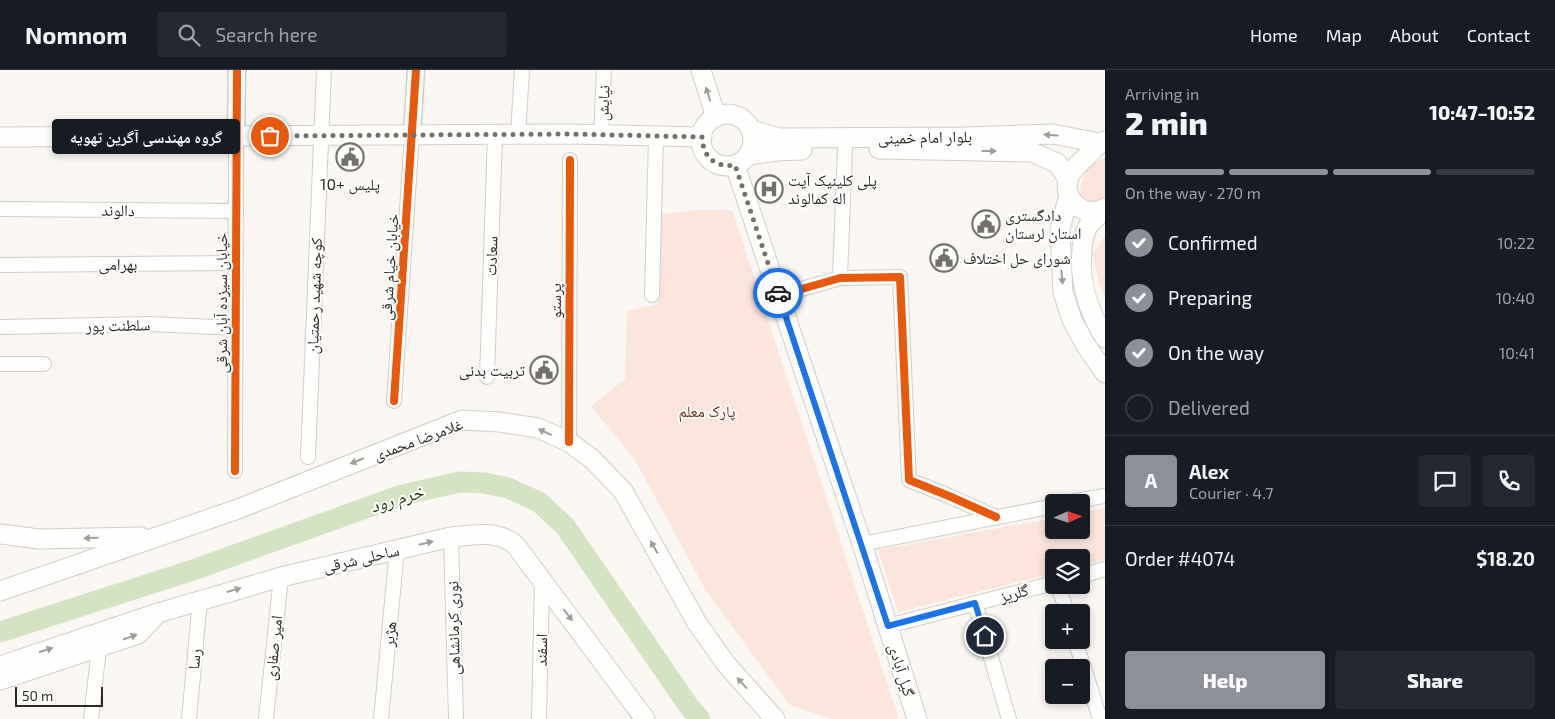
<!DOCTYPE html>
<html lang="en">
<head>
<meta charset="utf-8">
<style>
  body { margin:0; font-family:"Exo 2","Noto Naskh Arabic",sans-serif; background:#242831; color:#f1f3f6; height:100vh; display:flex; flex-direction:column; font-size:19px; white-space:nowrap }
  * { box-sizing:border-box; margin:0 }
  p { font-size:16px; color:#9ea1a6 }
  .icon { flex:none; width:28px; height:28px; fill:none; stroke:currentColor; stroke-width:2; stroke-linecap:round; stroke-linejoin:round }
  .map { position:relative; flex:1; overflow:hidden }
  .panel { display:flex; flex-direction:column; background:#171b24; width:450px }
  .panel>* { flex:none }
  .needle { width:32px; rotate:87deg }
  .fabs { position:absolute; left:1045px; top:424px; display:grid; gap:10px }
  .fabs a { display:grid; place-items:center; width:45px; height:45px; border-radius:5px; background:#171b24; box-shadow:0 2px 8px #0003; font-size:25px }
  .scale { position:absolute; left:15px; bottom:12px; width:88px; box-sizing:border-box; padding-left:5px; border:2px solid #2c2922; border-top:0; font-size:14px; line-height:18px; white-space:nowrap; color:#2c2922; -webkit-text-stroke:4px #fff; paint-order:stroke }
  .pin { position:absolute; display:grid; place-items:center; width:42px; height:42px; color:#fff; margin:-21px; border:2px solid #fff; border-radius:50%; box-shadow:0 1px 5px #0007 }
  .courier { position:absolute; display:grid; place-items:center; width:50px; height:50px; margin:-25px; border:4px solid #1a73e8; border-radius:50%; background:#fff; color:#222; box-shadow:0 1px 6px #0007 }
  .bubble { position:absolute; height:35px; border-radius:5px; background:#171b24; box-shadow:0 2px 8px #0003; font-size:16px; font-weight:800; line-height:35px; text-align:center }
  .head em { font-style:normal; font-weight:800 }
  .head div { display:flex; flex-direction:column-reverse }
  .head { display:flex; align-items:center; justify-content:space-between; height:85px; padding:0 20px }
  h1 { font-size:32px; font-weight:800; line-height:38px }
  .bar { display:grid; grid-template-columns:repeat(4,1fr); gap:8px 5px; align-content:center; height:60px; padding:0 20px }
  .bar i { height:6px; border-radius:4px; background:#363941 }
  .bar .selected { background:#8c9099 }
  .bar p { grid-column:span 4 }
  .line { display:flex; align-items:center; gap:12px; padding:0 20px; border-top:1px solid #363941 }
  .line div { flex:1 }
  .round { display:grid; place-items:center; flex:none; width:52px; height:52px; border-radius:5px; background:#242831 }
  ol { padding:0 20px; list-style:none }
  li { display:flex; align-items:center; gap:15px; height:55px }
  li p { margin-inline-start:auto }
  li .icon { padding:5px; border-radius:50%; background:#8c9099; color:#fff; stroke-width:4 }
  li:last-child { color:#9ea1a6 }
  li i { width:28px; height:28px; border:2px solid #363941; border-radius:50% }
  .primary-button { display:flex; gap:10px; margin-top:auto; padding:10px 20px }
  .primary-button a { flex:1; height:58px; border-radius:5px; background:#8c9099; color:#fff; font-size:20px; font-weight:800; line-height:58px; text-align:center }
  .primary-button a+a { background:#242831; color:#f1f3f6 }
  header { display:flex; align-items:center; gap:30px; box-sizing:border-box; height:70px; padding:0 25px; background:#171b24; border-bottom:1px solid #363941 }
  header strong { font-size:24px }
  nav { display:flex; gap:28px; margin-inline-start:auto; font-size:18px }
  .search { width:350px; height:45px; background:#242831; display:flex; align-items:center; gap:12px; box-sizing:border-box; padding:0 18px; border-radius:5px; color:#9ea1a6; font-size:19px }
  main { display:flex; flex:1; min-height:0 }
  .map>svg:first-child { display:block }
  .green { fill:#fbe4db }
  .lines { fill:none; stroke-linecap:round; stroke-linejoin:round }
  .river { stroke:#d4e3c2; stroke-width:21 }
  .minor-casing { stroke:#d1cdc8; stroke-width:16 }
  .tertiary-casing { stroke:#d1cdc8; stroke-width:19 }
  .secondary-casing { stroke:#d1cdc8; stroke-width:21 }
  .minor { stroke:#fefefd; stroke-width:14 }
  .tertiary { stroke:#fefefd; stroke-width:16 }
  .secondary { stroke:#fefefd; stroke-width:19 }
  .cycleway-casing { stroke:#fff; stroke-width:11 }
  .cycleway { stroke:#e8590c; stroke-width:8 }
  .oneway { fill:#a09e9a }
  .done { stroke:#74716b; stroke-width:5; stroke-dasharray:0 9 }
  .route { stroke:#1a73e8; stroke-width:6 }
  .labels { text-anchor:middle; stroke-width:4; stroke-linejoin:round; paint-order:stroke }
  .street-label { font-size:16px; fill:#2c2922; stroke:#fff }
  .poi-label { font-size:16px; fill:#2c2922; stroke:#fff; text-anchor:start }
  .park-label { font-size:16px; fill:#6e2e1b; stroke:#fff }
  .water-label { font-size:18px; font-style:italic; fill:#2a3f0f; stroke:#fff }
</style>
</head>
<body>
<header>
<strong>Nomnom</strong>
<div class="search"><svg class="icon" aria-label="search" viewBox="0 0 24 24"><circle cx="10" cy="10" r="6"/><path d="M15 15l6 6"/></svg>Search here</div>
<nav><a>Home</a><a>Map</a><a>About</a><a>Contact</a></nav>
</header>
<main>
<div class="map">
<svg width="1105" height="649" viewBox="0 0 1105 649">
  <rect width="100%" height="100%" fill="#faf7f2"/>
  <g class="green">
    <path d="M 1105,88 L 1105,127 L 1094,136 L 1080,131 C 1079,111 1085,94 1105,88 Z"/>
    <path d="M 697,140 L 732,140 L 898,647 L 897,649 L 831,649 L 790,635 L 706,521 L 635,390 L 591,336 L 625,309 L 627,241 L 658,234 L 656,145 Z"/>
    <path d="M 1105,166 L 1105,227 L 1099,214 L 1093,184 Z"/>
    <path d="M 1105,438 L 1105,490 L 1081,496 L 1081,488 L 1054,488 L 1054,503 L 898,542 L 878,480 L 1054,448 L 1054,460 L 1081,460 L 1081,443 Z"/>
  </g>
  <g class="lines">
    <path class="river" d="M 0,562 L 196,499 L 402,425 L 460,412 L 485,413 L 508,418 L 539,432 L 565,456 L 688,635 L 700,649"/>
    <g class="minor-casing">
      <g id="minor">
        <path d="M 518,65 L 522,0"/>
        <path d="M 601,65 L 604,0"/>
        <path d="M 0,139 L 236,141"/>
        <path d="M 0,195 L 235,193"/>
        <path d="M 840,208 L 845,78"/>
        <path d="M 798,220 L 840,208 L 900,207 L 909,410 L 949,426 L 996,447"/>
        <path d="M 652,225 L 656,66"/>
        <path d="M 0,257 L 150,254 L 235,258"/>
        <path d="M 0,294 L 44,294"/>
        <path d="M 487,307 L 495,65"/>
        <path d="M 394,331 L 412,65"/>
        <path d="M 569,372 L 570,90"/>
        <path d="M 308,387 L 324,0"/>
        <path d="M 235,401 L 236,66"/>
        <path d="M 1070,432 L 1105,426"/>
        <path d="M 451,467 L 456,649"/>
        <path d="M 862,474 L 1054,436"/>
        <path d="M 1081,506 L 1105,499"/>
        <path d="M 1058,515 L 1067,542"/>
        <path d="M 975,533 L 1009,649"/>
        <path d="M 888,556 L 1054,513"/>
        <path d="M 1075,570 L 1100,649"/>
        <path d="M 91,649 L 99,578"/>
        <path d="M 189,649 L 200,530"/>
        <path d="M 266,649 L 281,507"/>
        <path d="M 381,649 L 397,479"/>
        <path d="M 539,649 L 542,511"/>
      </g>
    </g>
    <g class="tertiary-casing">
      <g id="tertiary">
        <path d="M 412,65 L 416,0"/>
        <path d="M 236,66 L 237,0"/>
      </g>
    </g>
    <g class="secondary-casing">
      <g id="secondary">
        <path d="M 701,0 L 716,47"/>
        <circle cx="727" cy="70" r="26"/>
        <path d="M 751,60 L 779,68 L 965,67 L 1053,64 L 1099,73"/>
        <path d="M 0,67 L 570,64 L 702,67"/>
        <path d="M 1105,71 C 1097,74 1093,80 1087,86 C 1080,93 1070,100 1068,110 C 1063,132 1086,149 1105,138"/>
        <path d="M 879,79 L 1032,82 L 1057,93 L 1068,109"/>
        <path d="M 749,85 L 777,81 L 802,80"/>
        <path d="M 735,95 L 862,474 L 917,649"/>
        <path d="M 1069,125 L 1060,159 L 1063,222 L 1072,250 L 1085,274 L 1105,303"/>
        <path d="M 1105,139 C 1100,144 1092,150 1088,156 C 1084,164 1082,174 1082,182 C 1079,214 1088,241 1105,268"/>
        <path d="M 0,464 L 39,469 L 141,467"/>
        <path d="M 0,521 L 238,439 L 462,350 L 499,352 L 538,358 L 569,372 L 592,389 L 623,421 L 697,553 L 726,594 L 775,649"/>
        <path d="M 0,596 L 158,543 L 281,507 L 451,467 C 471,465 495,460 513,473 C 517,476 520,481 523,485 L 645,649"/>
        <path d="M 0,610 L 138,564 L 156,545"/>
      </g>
    </g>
    <use href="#minor" class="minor"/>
    <use href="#tertiary" class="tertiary"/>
    <use href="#secondary" class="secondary"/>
    <g class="cycleway-casing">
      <g id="cycleway">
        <path d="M 798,220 L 840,208 L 900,207 L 909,410 L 949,426 L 996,447"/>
        <path d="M 394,331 L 416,0"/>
        <path d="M 569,372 L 570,90"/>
        <path d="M 235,401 L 237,0"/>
      </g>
    </g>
    <use href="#cycleway" class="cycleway"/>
  </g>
  <defs><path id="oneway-solid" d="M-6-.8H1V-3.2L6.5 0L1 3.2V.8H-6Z" transform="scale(1.25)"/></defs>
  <g class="oneway">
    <use href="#oneway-solid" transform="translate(708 24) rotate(-107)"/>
    <use href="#oneway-solid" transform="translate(1051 65) rotate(-177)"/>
    <use href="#oneway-solid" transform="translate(989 81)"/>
    <use href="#oneway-solid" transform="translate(1062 207) rotate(84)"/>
    <use href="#oneway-solid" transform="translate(545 362) rotate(-156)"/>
    <use href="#oneway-solid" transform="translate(357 391) rotate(158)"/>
    <use href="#oneway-solid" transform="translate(91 468) rotate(179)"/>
    <use href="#oneway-solid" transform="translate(426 473) rotate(-13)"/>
    <use href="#oneway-solid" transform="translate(654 477) rotate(-120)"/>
    <use href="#oneway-solid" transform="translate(234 520) rotate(-16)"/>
    <use href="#oneway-solid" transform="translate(568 545) rotate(53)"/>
    <use href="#oneway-solid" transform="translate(130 567) rotate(-19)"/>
    <use href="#oneway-solid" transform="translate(46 580) rotate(-18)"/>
    <use href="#oneway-solid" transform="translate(742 613) rotate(-132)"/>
  </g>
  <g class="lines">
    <path class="done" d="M 270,66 L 570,64 L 702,67 C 703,87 715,98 735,95 L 778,223"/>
    <path class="route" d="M 778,223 L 888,556 L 975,533 L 985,566"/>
  </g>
  <defs>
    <g id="civic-ring" transform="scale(1.4375)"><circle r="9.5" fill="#fff" stroke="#74716b" stroke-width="1.5"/><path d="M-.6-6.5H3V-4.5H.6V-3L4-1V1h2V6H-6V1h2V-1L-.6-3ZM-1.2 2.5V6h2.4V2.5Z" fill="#74716b"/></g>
    <g id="hospital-ring" transform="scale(1.4375)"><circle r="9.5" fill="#fff" stroke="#74716b" stroke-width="1.5"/><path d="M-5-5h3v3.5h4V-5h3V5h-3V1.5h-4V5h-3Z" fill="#74716b"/></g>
  </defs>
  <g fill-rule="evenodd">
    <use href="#civic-ring" x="350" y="87"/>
    <use href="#hospital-ring" x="769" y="119"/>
    <use href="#civic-ring" x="986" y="154"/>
    <use href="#civic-ring" x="944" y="188"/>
    <use href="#civic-ring" x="544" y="300"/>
  </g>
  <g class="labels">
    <g class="street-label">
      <text transform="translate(603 33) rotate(-88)" y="6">نیایش</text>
      <text transform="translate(925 67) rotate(-1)" y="6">بلوار امام خمینی</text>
      <text transform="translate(118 140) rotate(1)" y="6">دالوند</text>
      <text transform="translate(491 186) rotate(-88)" y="6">سعادت</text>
      <text x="118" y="200">بهرامی</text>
      <text transform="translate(389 197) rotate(-86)" y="6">خیابان خیام شرقی</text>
      <text transform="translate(314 226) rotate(-88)" y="6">کوچه شهید رحمتیان</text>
      <text transform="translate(555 231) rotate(-90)" y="6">پرستو</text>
      <text transform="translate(221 233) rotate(-90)" y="6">خیابان سیزده آبان شرقی</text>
      <text transform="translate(118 255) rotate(-1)" y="6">سلطنت پور</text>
      <text transform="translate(418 369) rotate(-20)" y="6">غلامرضا محمدی</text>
      <text transform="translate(361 488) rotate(-13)" y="6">ساحلی شرقی</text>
      <text transform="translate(1014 523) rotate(-15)" y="6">گلریز</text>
      <text transform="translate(453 558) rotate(-91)" y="6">نوری کرمانشاهی</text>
      <text transform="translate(389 564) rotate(-84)" y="6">هژبر</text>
      <text transform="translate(273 578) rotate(-84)" y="6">امیر صفاری</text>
      <text transform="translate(541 580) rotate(-89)" y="6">اسفند</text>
      <text transform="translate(194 589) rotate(-85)" y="6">رسا</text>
      <text transform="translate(902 600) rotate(73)" y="6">گیل آبادی</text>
    </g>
    <g class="poi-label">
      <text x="788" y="116">پلی کلینیک آیت<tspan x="788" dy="18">اله کمالوند</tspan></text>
      <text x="350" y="120" text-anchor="middle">پلیس +10</text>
      <text x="1005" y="151">دادگستری<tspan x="1005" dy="18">استان لرستان</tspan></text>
      <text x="963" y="194">شورای حل اختلاف</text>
      <text x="525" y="306" text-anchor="end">تربیت بدنی</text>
    </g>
    <g class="park-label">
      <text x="707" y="347">پارک معلم</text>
    </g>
    <g class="water-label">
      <text transform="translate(397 429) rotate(-17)" y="6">خرم رود</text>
    </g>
  </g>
</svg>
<div class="fabs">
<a><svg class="needle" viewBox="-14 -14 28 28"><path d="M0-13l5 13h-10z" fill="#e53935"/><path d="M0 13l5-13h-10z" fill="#9ea1a6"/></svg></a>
<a><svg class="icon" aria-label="layers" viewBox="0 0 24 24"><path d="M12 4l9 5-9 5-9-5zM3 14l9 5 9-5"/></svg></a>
<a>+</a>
<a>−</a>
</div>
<div class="scale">50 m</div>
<div class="pin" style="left:270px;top:66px;background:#ea580c"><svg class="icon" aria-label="bag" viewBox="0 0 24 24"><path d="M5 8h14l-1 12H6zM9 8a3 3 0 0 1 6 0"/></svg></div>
<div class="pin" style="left:985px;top:566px;background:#1f2937"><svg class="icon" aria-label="home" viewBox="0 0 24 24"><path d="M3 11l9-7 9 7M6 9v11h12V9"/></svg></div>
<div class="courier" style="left:778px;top:223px"><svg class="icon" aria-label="car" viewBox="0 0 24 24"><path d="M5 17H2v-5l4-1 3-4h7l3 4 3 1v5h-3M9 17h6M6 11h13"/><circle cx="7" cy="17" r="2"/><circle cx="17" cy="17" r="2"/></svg></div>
<div class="bubble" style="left:52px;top:49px;width:188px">گروه مهندسی آگرین تهویه</div>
</div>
<section class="panel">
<div class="head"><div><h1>2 min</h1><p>Arriving in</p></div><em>10:47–10:52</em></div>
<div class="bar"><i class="selected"></i><i class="selected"></i><i class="selected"></i><i></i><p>On the way · 270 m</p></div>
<ol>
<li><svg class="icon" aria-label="check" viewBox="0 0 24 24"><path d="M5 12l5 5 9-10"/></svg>Confirmed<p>10:22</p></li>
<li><svg class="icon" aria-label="check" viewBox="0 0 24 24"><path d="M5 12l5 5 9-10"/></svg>Preparing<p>10:40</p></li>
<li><svg class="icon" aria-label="check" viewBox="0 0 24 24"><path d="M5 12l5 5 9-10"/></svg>On the way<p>10:41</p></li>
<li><i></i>Delivered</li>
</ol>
<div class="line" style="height:90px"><b class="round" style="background:#8c9099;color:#fff">A</b><div><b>Alex</b><p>Courier · 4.7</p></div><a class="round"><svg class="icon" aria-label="chat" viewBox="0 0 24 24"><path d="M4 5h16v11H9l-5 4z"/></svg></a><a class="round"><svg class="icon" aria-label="phone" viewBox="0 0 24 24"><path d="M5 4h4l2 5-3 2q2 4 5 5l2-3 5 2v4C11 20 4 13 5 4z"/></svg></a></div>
<div class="line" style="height:65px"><div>Order #4074</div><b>$18.20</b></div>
<div class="primary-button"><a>Help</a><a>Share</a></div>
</section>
</main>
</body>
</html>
